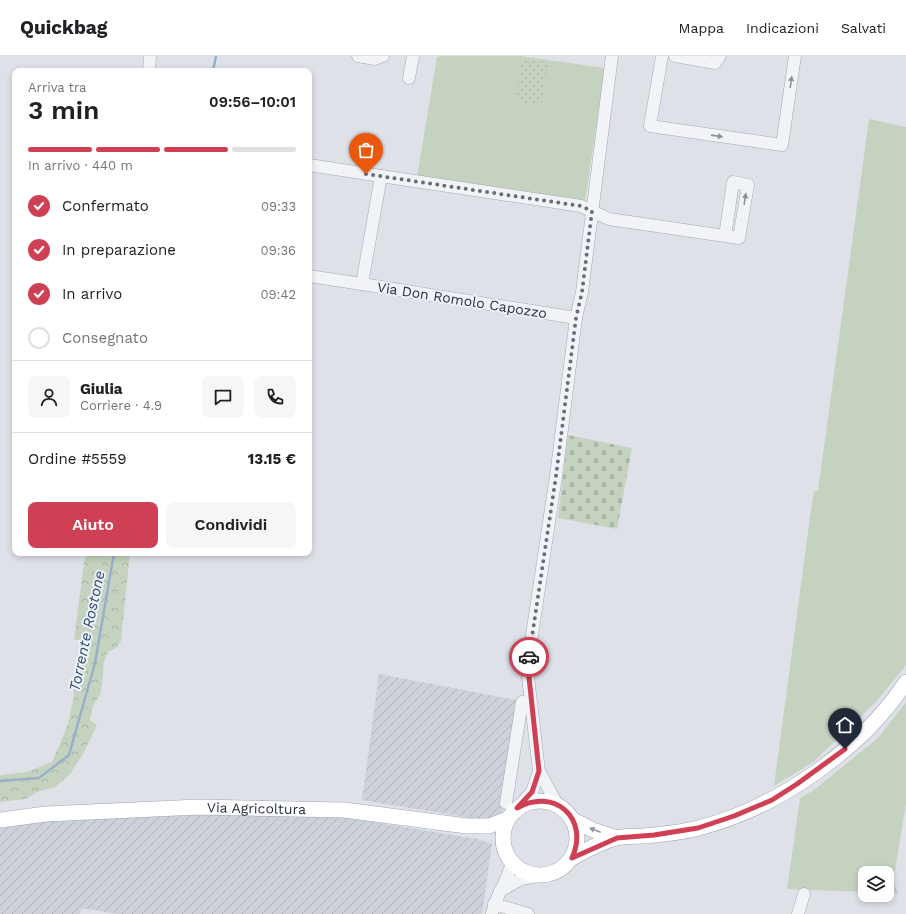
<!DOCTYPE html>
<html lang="it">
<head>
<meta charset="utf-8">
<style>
  body { margin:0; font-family:"Work Sans",sans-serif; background:#f6f6f6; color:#202124; height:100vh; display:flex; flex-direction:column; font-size:15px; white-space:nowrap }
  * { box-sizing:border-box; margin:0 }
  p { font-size:13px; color:#757577 }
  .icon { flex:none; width:22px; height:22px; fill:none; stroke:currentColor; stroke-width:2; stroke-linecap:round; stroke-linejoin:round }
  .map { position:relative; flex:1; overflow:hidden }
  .side { position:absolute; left:12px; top:12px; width:300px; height:488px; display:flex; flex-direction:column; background:#fff; border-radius:8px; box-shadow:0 2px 6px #0003 }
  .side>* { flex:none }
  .fabs { position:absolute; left:858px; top:810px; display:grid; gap:8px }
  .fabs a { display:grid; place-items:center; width:36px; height:36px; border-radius:8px; background:#fff; box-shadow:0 2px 6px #0003; font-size:20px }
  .pin { position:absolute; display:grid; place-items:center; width:34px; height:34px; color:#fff; margin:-41px -17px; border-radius:50% 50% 50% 0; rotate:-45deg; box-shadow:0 0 4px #0007 }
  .pin .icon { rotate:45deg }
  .courier { position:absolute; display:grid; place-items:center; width:40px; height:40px; margin:-20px; border:3px solid #d04054; border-radius:50%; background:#fff; color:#222; box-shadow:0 1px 5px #0007 }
  .head em { font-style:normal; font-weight:600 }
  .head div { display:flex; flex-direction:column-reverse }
  .head { display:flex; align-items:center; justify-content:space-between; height:68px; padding:0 16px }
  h1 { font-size:26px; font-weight:600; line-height:30px }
  .bar { display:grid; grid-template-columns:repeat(4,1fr); gap:6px 4px; align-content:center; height:48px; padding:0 16px }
  .bar i { height:5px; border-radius:3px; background:#e0e0e0 }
  .bar .active { background:#d04054 }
  .bar p { grid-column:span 4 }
  .line { display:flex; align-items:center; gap:10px; padding:0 16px; border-top:1px solid #e0e0e0 }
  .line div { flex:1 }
  .round { display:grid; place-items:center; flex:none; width:42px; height:42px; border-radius:8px; background:#f6f6f6 }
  ol { padding:0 16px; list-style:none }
  li { display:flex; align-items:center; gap:12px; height:44px }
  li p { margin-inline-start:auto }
  li .icon { padding:4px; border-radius:50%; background:#d04054; color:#fff; stroke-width:4 }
  li:last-child { color:#757577 }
  li i { width:22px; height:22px; border:2px solid #e0e0e0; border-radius:50% }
  .cta { display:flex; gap:8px; margin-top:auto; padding:8px 16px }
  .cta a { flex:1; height:46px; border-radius:8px; background:#d04054; color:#fff; font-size:16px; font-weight:600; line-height:46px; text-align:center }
  .cta a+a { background:#f6f6f6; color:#202124 }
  header { display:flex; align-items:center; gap:24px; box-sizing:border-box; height:56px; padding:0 20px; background:#fff; border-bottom:1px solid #e0e0e0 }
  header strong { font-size:19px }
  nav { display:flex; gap:22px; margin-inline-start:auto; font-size:14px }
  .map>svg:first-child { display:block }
  .industrial { fill:url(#industrial-furrows) }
  .grass { fill:#c4d2bf }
  .forest { fill:url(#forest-crowns) }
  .cemetery { fill:url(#cemetery-stones) }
  .park { fill:url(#park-dots) }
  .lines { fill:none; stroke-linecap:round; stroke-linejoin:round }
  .stream { stroke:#98afc9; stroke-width:2.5 }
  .minor-casing { stroke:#a3a9b2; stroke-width:13 }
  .major-casing { stroke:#9da6b4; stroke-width:16 }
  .minor { stroke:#f1f3f6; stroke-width:12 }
  .major { stroke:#fff; stroke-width:15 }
  .oneway { fill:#8c919a }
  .oneway2 { fill:#93979f }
  .done { stroke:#676e7a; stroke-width:4; stroke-dasharray:0 7.2 }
  .route { stroke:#d04054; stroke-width:5 }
  .labels { text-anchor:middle; stroke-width:4; stroke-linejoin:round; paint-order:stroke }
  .street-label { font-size:14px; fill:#272f3f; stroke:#eef1f6 }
  .water-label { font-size:15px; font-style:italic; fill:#304e74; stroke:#eef1f6 }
</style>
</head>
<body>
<header>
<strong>Quickbag</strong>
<nav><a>Mappa</a><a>Indicazioni</a><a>Salvati</a></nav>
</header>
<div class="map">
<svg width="906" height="858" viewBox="0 0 906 858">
  <defs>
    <pattern id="industrial-furrows" width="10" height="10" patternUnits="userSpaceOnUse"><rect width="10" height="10" fill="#ccd1da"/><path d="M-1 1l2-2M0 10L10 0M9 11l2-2" fill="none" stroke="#afb4bc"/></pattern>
    <pattern id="forest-crowns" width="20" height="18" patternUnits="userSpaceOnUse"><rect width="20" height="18" fill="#c4d2bf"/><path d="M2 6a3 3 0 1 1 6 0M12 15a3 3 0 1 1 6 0" fill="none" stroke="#a8b5a5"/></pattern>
    <pattern id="cemetery-stones" width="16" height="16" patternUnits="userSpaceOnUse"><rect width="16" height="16" fill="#c4d2bf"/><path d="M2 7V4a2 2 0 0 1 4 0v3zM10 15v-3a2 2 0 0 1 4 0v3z" fill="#a8b5a5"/></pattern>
    <pattern id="park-dots" width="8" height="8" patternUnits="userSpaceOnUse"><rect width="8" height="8" fill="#c4d2bf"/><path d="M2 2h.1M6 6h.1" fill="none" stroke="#a8b5a5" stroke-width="1.8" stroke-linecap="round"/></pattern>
  </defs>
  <rect width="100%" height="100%" fill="#dee2e8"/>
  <g class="industrial">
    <path d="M 379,618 L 517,644 L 502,758 L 489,765 L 362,744 Z"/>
    <path d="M 287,752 L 477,783 L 492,788 L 482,858 L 118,858 L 81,852 L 80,858 L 0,858 L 0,768 Z"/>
  </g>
  <g class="grass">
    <path d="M 443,0 L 520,0 L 605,12 L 585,145 L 417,121 L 437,1 Z"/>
    <path d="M 869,63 L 906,71 L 906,609 L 876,646 L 813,706 L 774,730 L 810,461 L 814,435 L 818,435 Z"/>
    <path d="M 906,646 L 906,748 L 893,826 L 898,837 L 887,837 L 887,817 L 865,817 L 865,836 L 787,833 L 800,742 L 814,734 L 878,682 Z"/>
  </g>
  <path class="forest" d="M 86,497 L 130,497 L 121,585 L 116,592 L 108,596 L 104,605 L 101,637 L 93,650 L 90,664 L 97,669 L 83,698 L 70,718 L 55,731 L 37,736 L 26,743 L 0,746 L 0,719 L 27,716 L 52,706 L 68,668 L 74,639 L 73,629 L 79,618 L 87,591 L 86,584 L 74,584 L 84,506 Z"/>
  <path class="cemetery" d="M 568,379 L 632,392 L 617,473 L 558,462 Z"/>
  <path class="park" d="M 522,3 L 548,6 L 541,49 L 516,45 Z"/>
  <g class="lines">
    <g class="stream">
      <path d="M 213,15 L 216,0"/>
      <path d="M 0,725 L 39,722 L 69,699 L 95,607 L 114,497"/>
    </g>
    <g class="minor-casing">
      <g id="minor">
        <path d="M 358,0 L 375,3 L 383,0"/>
        <path d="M 662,0 L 650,70 L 782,89 L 795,0"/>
        <path d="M 675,0 L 715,7 L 720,0"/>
        <path d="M 149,15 L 150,0"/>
        <path d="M 409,22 L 413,0"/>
        <path d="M 309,109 L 381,120"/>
        <path d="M 309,220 L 362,228"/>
        <path d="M 576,262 L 362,228 L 381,120 L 581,150 L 609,163 L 725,180 L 739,182 L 748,129 L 733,126 L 725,180"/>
        <path d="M 506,747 L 522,646"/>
        <path d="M 557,748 L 539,715 L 527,612 L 556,420 L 576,262 L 582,236 L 612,0"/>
        <path d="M 517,752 L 532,736 L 539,715"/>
        <path d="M 500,835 L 521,823 L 550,818"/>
        <path d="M 494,848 L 528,858"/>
        <path d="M 492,858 C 496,837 509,825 512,805"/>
        <path d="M 798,858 L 804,838"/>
      </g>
    </g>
    <g class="major-casing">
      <g id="major">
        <circle cx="540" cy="782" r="37"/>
        <path id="s1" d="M 0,764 L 46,758 L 199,751 L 344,754 L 467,770 L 489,770 L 508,763"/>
        <path d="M 573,764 L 593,774 L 617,782"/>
        <path d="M 572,802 C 586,794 601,786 616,782 C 625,780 635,780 644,780 C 661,778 681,777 698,772 C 776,753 862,693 906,626"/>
      </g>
    </g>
    <use href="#minor" class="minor"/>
    <use href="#major" class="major"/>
  </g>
  <defs><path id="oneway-solid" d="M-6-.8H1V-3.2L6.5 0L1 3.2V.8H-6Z"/></defs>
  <g class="oneway">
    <use href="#oneway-solid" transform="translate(791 26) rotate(-82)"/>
    <use href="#oneway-solid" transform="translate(717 80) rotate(8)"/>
    <use href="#oneway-solid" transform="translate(745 143) rotate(-81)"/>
  </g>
  <use class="oneway2" href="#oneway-solid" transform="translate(595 774) rotate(-159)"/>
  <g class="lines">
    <path class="done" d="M 366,118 L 581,150 L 592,155 L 582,236 L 576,262 L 556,420 L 529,601"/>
    <path class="route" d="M 529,601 L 528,612 L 539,715 L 532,736 L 517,752 C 554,731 590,762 572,802 L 617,782 L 654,779 L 698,772 L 734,760 L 772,744 L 797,728 L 845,693"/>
  </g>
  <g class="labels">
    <g class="street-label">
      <text transform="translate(462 244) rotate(9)" y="5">Via Don Romolo Capozzo</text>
      <text dy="5" stroke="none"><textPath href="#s1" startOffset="257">Via Agricoltura</textPath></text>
    </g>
    <g class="water-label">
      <text transform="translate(87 575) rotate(-78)" y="5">Torrente Rostone</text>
    </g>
  </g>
</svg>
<div class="fabs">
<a><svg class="icon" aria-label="layers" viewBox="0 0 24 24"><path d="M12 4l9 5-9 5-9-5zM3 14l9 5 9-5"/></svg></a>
</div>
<div class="pin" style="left:366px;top:118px;background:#ea580c"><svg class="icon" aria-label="bag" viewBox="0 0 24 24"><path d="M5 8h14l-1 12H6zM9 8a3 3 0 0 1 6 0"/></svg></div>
<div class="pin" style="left:845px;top:693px;background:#1f2937"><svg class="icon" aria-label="home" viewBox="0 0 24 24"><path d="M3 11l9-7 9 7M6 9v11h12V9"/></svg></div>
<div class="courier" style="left:529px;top:601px"><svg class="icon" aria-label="car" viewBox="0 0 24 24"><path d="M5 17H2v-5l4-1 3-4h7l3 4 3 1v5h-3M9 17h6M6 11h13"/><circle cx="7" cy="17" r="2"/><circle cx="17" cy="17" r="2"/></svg></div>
<section class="side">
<div class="head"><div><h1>3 min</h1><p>Arriva tra</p></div><em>09:56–10:01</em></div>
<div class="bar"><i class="active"></i><i class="active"></i><i class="active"></i><i></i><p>In arrivo · 440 m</p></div>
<ol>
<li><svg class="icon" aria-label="check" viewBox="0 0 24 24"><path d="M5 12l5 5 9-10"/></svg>Confermato<p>09:33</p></li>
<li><svg class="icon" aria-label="check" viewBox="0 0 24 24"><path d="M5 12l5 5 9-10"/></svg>In preparazione<p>09:36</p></li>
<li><svg class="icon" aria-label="check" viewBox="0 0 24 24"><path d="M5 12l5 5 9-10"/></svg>In arrivo<p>09:42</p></li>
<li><i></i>Consegnato</li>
</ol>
<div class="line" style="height:72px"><a class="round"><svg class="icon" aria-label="person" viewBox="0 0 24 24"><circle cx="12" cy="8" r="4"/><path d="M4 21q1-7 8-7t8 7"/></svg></a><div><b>Giulia</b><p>Corriere · 4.9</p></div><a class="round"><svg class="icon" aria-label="chat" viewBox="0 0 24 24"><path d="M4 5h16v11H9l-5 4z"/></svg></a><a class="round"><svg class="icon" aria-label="phone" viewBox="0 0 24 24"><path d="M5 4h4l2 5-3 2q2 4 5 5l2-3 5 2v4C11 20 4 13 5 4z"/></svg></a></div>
<div class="line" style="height:52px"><div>Ordine #5559</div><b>13.15 €</b></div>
<div class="cta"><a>Aiuto</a><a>Condividi</a></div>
</section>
</div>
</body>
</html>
